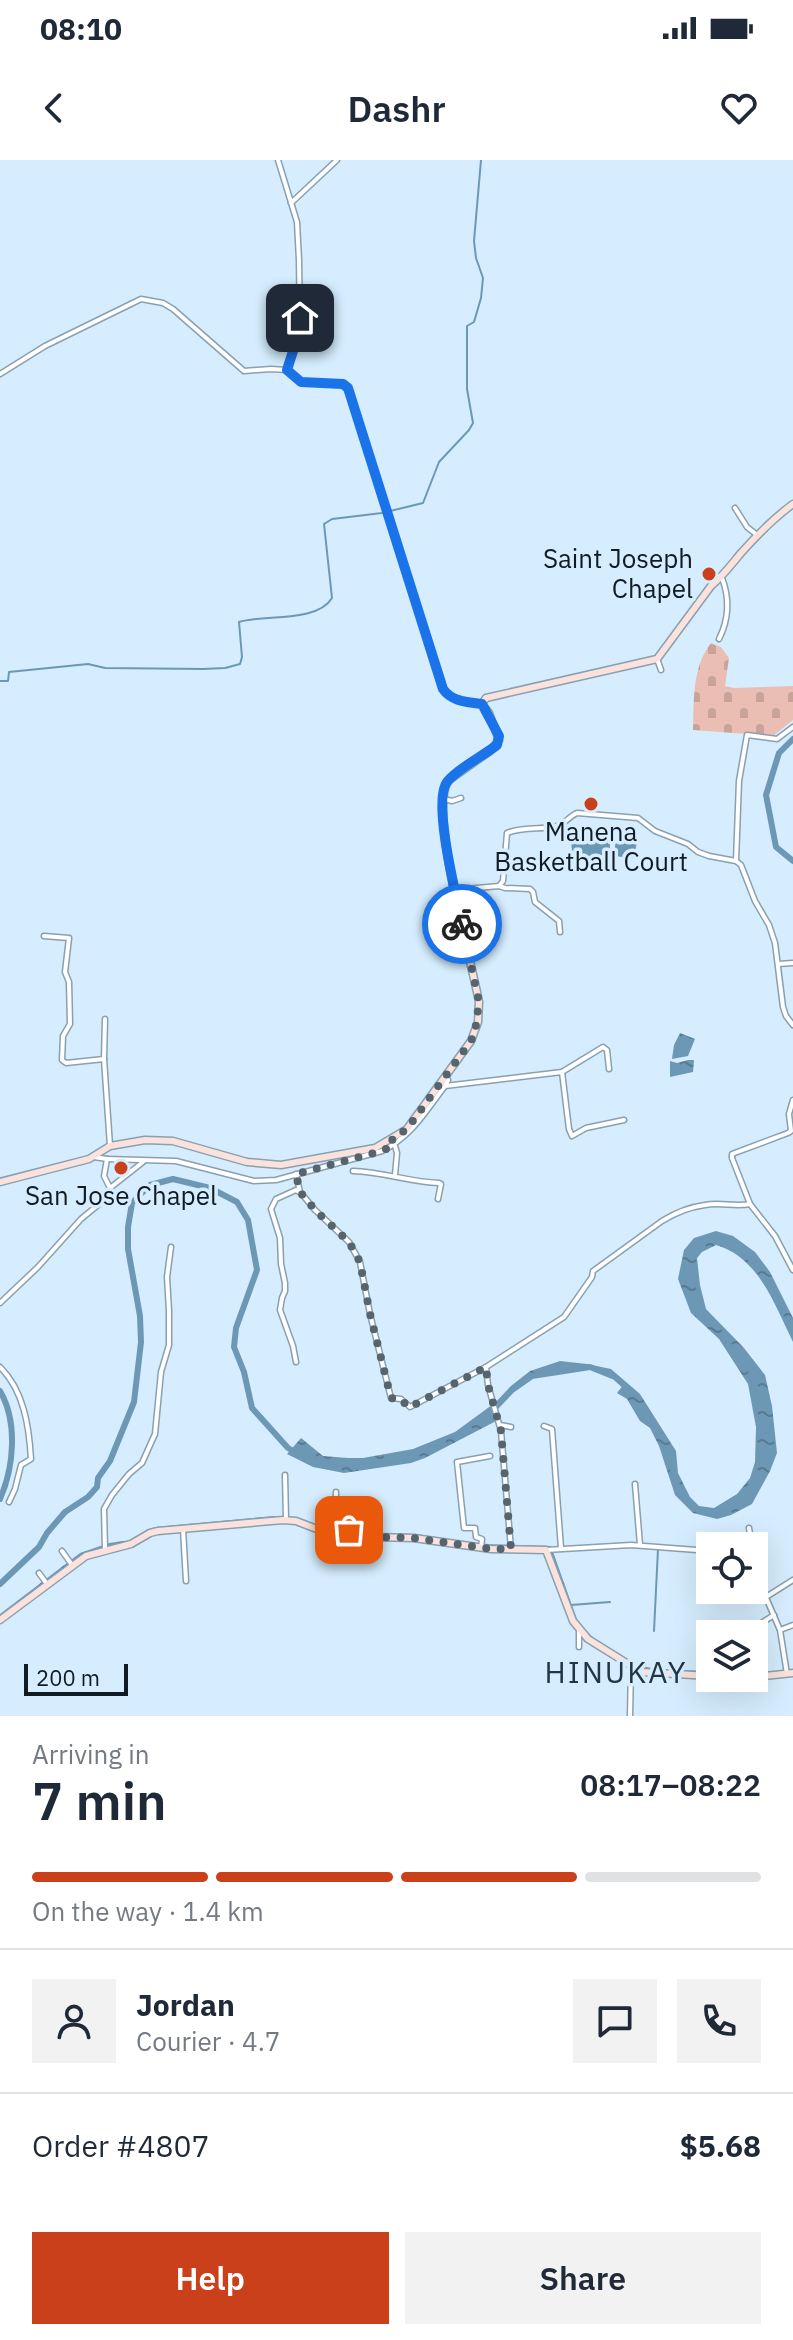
<!DOCTYPE html>
<html lang="en">
<head>
<meta charset="utf-8">
<style>
  body { margin:0; font-family:"IBM Plex Sans",sans-serif; background:#f2f2f3; color:#1f2937; height:100vh; display:flex; flex-direction:column; font-size:30px; white-space:nowrap }
  * { box-sizing:border-box; margin:0 }
  p { font-size:26px; color:#747a83 }
  .icon { flex:none; width:44px; height:44px; fill:none; stroke:currentColor; stroke-width:2; stroke-linecap:round; stroke-linejoin:round }
  .map { position:relative; height:1556px; overflow:hidden }
  .details { display:flex; flex-direction:column; background:#fff; flex:1 }
  .details>* { flex:none }
  .buttons { position:absolute; left:696px; top:1372px; display:grid; gap:16px }
  .buttons a { display:grid; place-items:center; width:72px; height:72px; border-radius:0px; background:#fff; box-shadow:0 8px 32px #0002; font-size:40px }
  .scale { position:absolute; left:24px; bottom:20px; width:104px; box-sizing:border-box; padding-left:8px; border:4px solid #121b21; border-top:0; font-size:22px; line-height:28px; white-space:nowrap; color:#121b21; -webkit-text-stroke:6px #d5edfe; paint-order:stroke }
  .pin { position:absolute; display:grid; place-items:center; width:68px; height:68px; color:#fff; margin:-34px; border-radius:16px; box-shadow:0 4px 12px #0006 }
  .courier { position:absolute; display:grid; place-items:center; width:80px; height:80px; margin:-40px; border:6px solid #1a73e8; border-radius:50%; background:#fff; color:#222; box-shadow:0 2px 10px #0007 }
  .head em { font-style:normal; font-weight:600 }
  .head div { display:flex; flex-direction:column-reverse }
  .head { display:flex; align-items:center; justify-content:space-between; height:136px; padding:0 32px }
  h1 { font-size:52px; font-weight:600; line-height:60px }
  .bar { display:grid; grid-template-columns:repeat(4,1fr); gap:12px 8px; align-content:center; height:96px; padding:0 32px }
  .bar i { height:10px; border-radius:6px; background:#e0e1e3 }
  .bar .on { background:#c9401a }
  .bar p { grid-column:span 4 }
  .line { display:flex; align-items:center; gap:20px; padding:0 32px; border-top:2px solid #e0e1e3 }
  .line div { flex:1 }
  .round { display:grid; place-items:center; flex:none; width:84px; height:84px; border-radius:0px; background:#f2f2f3 }
  .cta { display:flex; gap:16px; margin-top:auto; padding:16px 32px }
  .cta a { flex:1; height:92px; border-radius:0px; background:#c9401a; color:#fff; font-size:32px; font-weight:600; line-height:92px; text-align:center }
  .cta a+a { background:#f2f2f3; color:#1f2937 }
  .status { display:flex; justify-content:space-between; align-items:center; height:56px; padding:0 40px; background:#fff; direction:ltr }
  .status svg { height:22px; fill:currentColor }
  header { display:flex; justify-content:space-between; align-items:center; height:104px; padding:0 32px; background:#fff; font-size:36px; font-weight:600 }
  .map>svg:first-child { display:block }
  .cemetery { fill:url(#cemetery-stones) }
  .water { fill:url(#water-ripples) }
  .lines { fill:none; stroke-linecap:round; stroke-linejoin:round }
  .stream { stroke:#6d98b5; stroke-width:2 }
  .river { stroke:#6d98b5; stroke-width:6 }
  .street-casing { stroke:#89a0b0; stroke-width:7 }
  .secondary-casing { stroke:#89a0b0; stroke-width:9 }
  .street { stroke:#fff; stroke-width:4 }
  .secondary { stroke:#fbe2dc; stroke-width:6 }
  .done { stroke:#56646e; stroke-width:8; stroke-dasharray:0 14.4 }
  .route { stroke:#1a73e8; stroke-width:10 }
  .poi-dot { fill:#c9401a; stroke:#d5edfe; stroke-width:3 }
  .labels { text-anchor:middle; stroke-width:7; stroke-linejoin:round; paint-order:stroke }
  .poi-label { font-size:26px; fill:#121b21; stroke:#d5edfe }
  .quarter-label { font-size:30px; letter-spacing:2px; fill:#233644; stroke:#d5edfe }
</style>
</head>
<body>
<div class="status"><b>08:10</b><svg viewBox="0 0 49 12"><path d="M0 12V9h3v3zM5 12V6h3v6zM10 12V3h3v9zM15 12V0h3v12zM26 1h20v11H26zM47 4h2v5h-2z"/></svg></div>
<header><svg class="icon" aria-label="back" viewBox="0 0 24 24"><path d="M15 5l-7 7 7 7"/></svg>Dashr<svg class="icon" aria-label="heart" viewBox="0 0 24 24"><path d="M12 20l-8-8c-3-5 5-10 8-4 3-6 11-1 8 4z"/></svg></header>
<div class="map">
<svg width="793" height="1556" viewBox="0 0 793 1556">
  <defs>
    <pattern id="cemetery-stones" width="16" height="16" patternUnits="userSpaceOnUse" patternTransform="scale(2)"><rect width="16" height="16" fill="#eabeb2"/><path d="M2 7V4a2 2 0 0 1 4 0v3zM10 15v-3a2 2 0 0 1 4 0v3z" fill="#c8a399"/></pattern>
    <pattern id="water-ripples" width="26" height="14" patternUnits="userSpaceOnUse" patternTransform="scale(2)"><rect width="26" height="14" fill="#6d98b5"/><path d="M2 4q2-2 4 0t4 0M15 11q2-2 4 0t4 0" fill="none" stroke="#587b93"/></pattern>
  </defs>
  <rect width="100%" height="100%" fill="#d5edfe"/>
  <path class="cemetery" d="M 711,483 L 721,487 L 729,498 L 725,526 L 734,528 L 793,526 L 793,560 L 773,576 L 693,570 C 694,541 692,507 711,483 Z"/>
  <g class="water">
    <path d="M 610,676 L 610,696 L 573,700 L 571,681 Z"/>
    <path d="M 616,677 L 637,682 L 634,697 L 631,698 L 614,696 Z"/>
    <path d="M 680,873 L 695,879 L 688,896 L 672,899 L 674,885 Z"/>
    <path d="M 688,900 L 694,900 L 693,912 L 670,917 L 670,901 L 677,903 Z"/>
    <path d="M 716,1071 L 733,1076 L 755,1092 L 770,1112 L 793,1158 L 793,1182 C 775,1146 759,1097 716,1085 L 702,1092 L 697,1098 L 700,1125 L 706,1149 L 744,1188 L 765,1215 L 772,1246 L 777,1293 L 770,1311 L 752,1344 L 731,1355 L 717,1359 L 693,1353 L 675,1335 L 659,1286 L 650,1268 L 640,1261 L 627,1239 L 617,1233 L 624,1224 L 615,1217 L 590,1207 L 532,1216 L 512,1230 L 494,1249 L 500,1259 L 425,1298 L 411,1303 L 344,1313 L 313,1307 L 287,1294 L 301,1278 L 323,1296 L 348,1298 L 363,1298 L 413,1289 L 455,1272 L 496,1242 L 511,1226 L 530,1211 L 560,1201 L 587,1204 L 611,1209 L 640,1234 L 676,1291 L 678,1313 L 690,1337 L 699,1346 L 714,1348 L 737,1334 L 750,1318 L 755,1302 L 756,1267 L 748,1224 L 719,1179 L 691,1153 L 678,1119 L 684,1090 L 694,1078 Z"/>
    <path d="M 274,1356 L 297,1358 L 336,1372 L 416,1374 L 482,1384 L 551,1386 L 579,1465 C 592,1477 618,1498 635,1504 C 659,1512 686,1510 710,1511 L 710,1515 L 648,1513 L 594,1482 L 578,1467 L 548,1389 L 484,1386 L 336,1375 L 297,1360 L 153,1370 L 137,1380 L 86,1394 L 0,1459 L 0,1454 L 80,1393 L 109,1383 L 131,1380 L 148,1369 L 155,1367 Z"/>
  </g>
  <g class="lines">
    <g class="stream">
      <path d="M 0,521 L 8,521 L 9,512 L 88,504 L 105,508 L 203,509 L 225,508 L 240,504 L 242,497 L 239,462 C 264,454 317,463 332,438 L 324,364 L 332,359 L 382,353 L 423,343 L 439,302 L 469,270 L 473,263 L 467,229 L 467,166 L 474,162 L 481,138 L 483,118 L 476,98 L 474,81 L 481,0"/>
      <path d="M 571,1445 L 610,1442"/>
      <path d="M 654,1471 L 658,1389"/>
    </g>
    <g class="river">
      <path d="M 793,579 L 779,593 L 766,635 L 776,687 L 793,701"/>
      <path d="M 0,1231 C 18,1262 14,1307 0,1339"/>
      <path d="M 492,1251 L 512,1230 L 532,1216 L 590,1207 L 615,1217 L 625,1226"/>
      <path d="M 0,1424 L 39,1387 L 47,1373 L 65,1352 L 88,1337 L 97,1327 L 98,1318 L 110,1301 L 134,1242 L 141,1182 L 140,1156 L 128,1089 L 128,1067 L 132,1043 L 150,1025 L 173,1019 L 210,1028 L 237,1042 L 248,1060 L 257,1110 L 236,1168 L 234,1187 L 244,1212 L 252,1248 L 288,1288 L 295,1292"/>
    </g>
    <g class="street-casing">
      <g id="street">
        <path d="M 278,0 L 297,62 L 299,100 L 300,169 L 287,210 L 301,222 L 343,224 L 348,228 L 443,529 C 453,542 467,542 482,544"/>
        <path d="M 291,43 L 337,0"/>
        <path d="M 0,214 L 45,186 L 141,139 L 163,143 L 173,149 L 244,211 L 271,209 L 287,210"/>
        <path d="M 735,348 L 747,367 L 757,375"/>
        <path d="M 719,479 C 729,459 730,439 722,418"/>
        <path d="M 657,499 L 661,510"/>
        <path d="M 444,639 L 452,641 L 461,638"/>
        <path d="M 736,701 L 739,621 L 747,575 L 777,579 L 793,567"/>
        <path d="M 499,726 L 503,721 L 507,673 C 525,665 548,671 560,665 C 566,662 570,656 577,653 L 638,658 L 655,671 L 688,684 L 698,692 L 709,696 L 736,701 L 741,705 L 755,741 L 769,765 L 775,783 L 783,847 L 786,856 L 793,865"/>
        <path d="M 455,730 L 499,726 L 505,728 L 530,729 L 533,732 L 535,742 L 559,761 L 560,772"/>
        <path d="M 44,776 L 69,778 L 65,812 L 69,822 L 70,864 L 63,876 L 62,900 L 66,903 L 104,899"/>
        <path d="M 778,804 L 793,803"/>
        <path d="M 105,859 L 104,899 L 110,986"/>
        <path d="M 562,912 L 569,969 L 572,976 L 586,968 L 624,960"/>
        <path d="M 445,926 L 562,912 L 603,887 L 607,890 L 609,909"/>
        <path d="M 793,940 L 789,954 L 791,971 L 788,973 L 732,994 L 732,998 L 750,1044 L 775,1076 L 793,1110"/>
        <path d="M 395,986 L 397,993 L 395,1015"/>
        <path d="M 107,999 L 176,1001 L 254,1021 L 276,1020 L 382,991 C 412,976 425,952 445,926 L 448,920 L 446,916"/>
        <path d="M 353,1011 C 384,1012 409,1022 439,1023 L 441,1024 L 438,1039"/>
        <path d="M 296,1014 L 300,1032"/>
        <path d="M 110,1028 L 143,1002"/>
        <path d="M 0,1143 L 38,1107 L 81,1059 L 98,1045 L 110,1028 L 104,1016 L 107,999 L 94,997"/>
        <path d="M 296,1202 L 293,1186 L 280,1150 L 282,1138 L 285,1131 L 285,1123 L 281,1104 L 280,1078 L 271,1049 L 276,1039 L 296,1030 L 301,1033 L 315,1050 L 349,1082 L 360,1102 L 370,1154 L 391,1238 L 401,1239 L 410,1247 L 486,1207"/>
        <path d="M 0,1207 C 24,1231 29,1266 31,1299 L 21,1305 L 15,1329 L 9,1342"/>
        <path d="M 500,1265 L 511,1267"/>
        <path d="M 544,1266 L 552,1269 L 561,1388"/>
        <path d="M 285,1315 L 286,1360"/>
        <path d="M 635,1324 L 640,1385"/>
        <path d="M 749,1368 L 752,1386"/>
        <path d="M 183,1369 L 186,1421"/>
        <path d="M 335,1376 L 336,1332"/>
        <path d="M 481,1388 L 482,1379 L 476,1377 L 475,1368 L 464,1368 L 457,1302 L 490,1296"/>
        <path d="M 105,1389 L 104,1349 L 112,1335 L 129,1314 L 142,1303 L 155,1274 L 161,1212 L 169,1185 L 169,1151 L 167,1117 L 171,1087"/>
        <path d="M 511,1389 L 501,1271 L 488,1225 L 486,1207 L 564,1157 L 592,1117 L 593,1111 L 662,1061 C 675,1053 690,1047 705,1045 C 720,1042 735,1047 750,1044"/>
        <path d="M 546,1390 L 631,1385 L 710,1391"/>
        <path d="M 62,1391 L 72,1405"/>
        <path d="M 754,1391 L 759,1398 L 764,1433 L 780,1470 L 787,1514"/>
        <path d="M 39,1413 L 47,1424"/>
        <path d="M 766,1437 L 793,1420"/>
        <path d="M 780,1470 L 793,1465"/>
        <path d="M 746,1473 L 774,1455"/>
        <path d="M 579,1487 L 579,1470"/>
        <path d="M 703,1508 L 710,1508"/>
        <path d="M 630,1556 L 631,1507"/>
      </g>
    </g>
    <g class="secondary-casing">
      <g id="secondary">
        <path d="M 0,1022 L 89,999 L 110,986 L 145,980 L 173,981 L 247,1002 L 281,1005 L 375,988 L 407,969 L 471,881 L 478,862 L 479,842 C 472,802 427,648 449,620 L 490,591 L 499,580 L 489,553 L 482,544 L 486,538 L 657,499 L 711,426 C 723,416 731,405 741,393 C 757,375 774,358 793,344"/>
        <path d="M 0,1460 L 86,1396 L 131,1384 L 150,1373 L 158,1371 L 283,1360 L 296,1361 L 335,1376 L 414,1378 L 491,1389 L 546,1390 L 573,1461 L 588,1479 L 641,1512 L 710,1516"/>
        <path d="M 754,1517 L 793,1513"/>
      </g>
    </g>
    <use href="#street" class="street"/>
    <use href="#secondary" class="secondary"/>
  </g>
  <g class="lines">
    <path class="done" d="M 349,1370 L 349,1376 L 414,1378 L 491,1389 L 511,1389 L 501,1271 L 488,1225 L 486,1207 L 410,1247 L 406,1246 L 403,1240 L 391,1238 L 370,1154 L 360,1102 L 349,1082 L 315,1050 L 300,1032 L 296,1014 L 382,991 L 394,985 L 392,979 L 407,969 L 471,881 L 475,872 L 479,842 L 462,764"/>
    <path class="route" d="M 300,158 L 300,169 L 287,210 L 301,222 L 343,224 L 348,228 L 443,529 C 452,542 468,542 482,544 L 499,576 L 497,585 C 483,596 458,608 447,622 C 432,641 457,739 462,764"/>
  </g>
  <g class="poi-dot">
    <circle cx="709" cy="414" r="8"/>
    <circle cx="591" cy="644" r="8"/>
    <circle cx="121" cy="1008" r="8"/>
  </g>
  <g class="labels">
    <g class="poi-label">
      <text x="693" y="408" text-anchor="end">Saint Joseph<tspan x="693" dy="30">Chapel</tspan></text>
      <text x="591" y="681">Manena<tspan x="591" dy="30">Basketball Court</tspan></text>
      <text x="121" y="1045">San Jose Chapel</text>
    </g>
    <g class="quarter-label">
      <text x="616" y="1523">HINUKAY</text>
    </g>
  </g>
</svg>
<div class="buttons">
<a><svg class="icon" aria-label="locate" viewBox="0 0 24 24"><circle cx="12" cy="12" r="6"/><path d="M12 2v4M12 18v4M2 12h4M18 12h4"/></svg></a>
<a><svg class="icon" aria-label="layers" viewBox="0 0 24 24"><path d="M12 4l9 5-9 5-9-5zM3 14l9 5 9-5"/></svg></a>
</div>
<div class="scale">200 m</div>
<div class="pin" style="left:349px;top:1370px;background:#ea580c"><svg class="icon" aria-label="bag" viewBox="0 0 24 24"><path d="M5 8h14l-1 12H6zM9 8a3 3 0 0 1 6 0"/></svg></div>
<div class="pin" style="left:300px;top:158px;background:#1f2937"><svg class="icon" aria-label="home" viewBox="0 0 24 24"><path d="M3 11l9-7 9 7M6 9v11h12V9"/></svg></div>
<div class="courier" style="left:462px;top:764px"><svg class="icon" aria-label="bike" viewBox="0 0 24 24"><circle cx="6" cy="16" r="4"/><circle cx="18" cy="16" r="4"/><path d="M6 16l4-8h5l3 8M10 8l3 8H6M13 5h3"/></svg></div>
</div>
<section class="details">
<div class="head"><div><h1>7 min</h1><p>Arriving in</p></div><em>08:17–08:22</em></div>
<div class="bar"><i class="on"></i><i class="on"></i><i class="on"></i><i></i><p>On the way · 1.4 km</p></div>
<div class="line" style="height:144px"><a class="round"><svg class="icon" aria-label="person" viewBox="0 0 24 24"><circle cx="12" cy="8" r="4"/><path d="M4 21q1-7 8-7t8 7"/></svg></a><div><b>Jordan</b><p>Courier · 4.7</p></div><a class="round"><svg class="icon" aria-label="chat" viewBox="0 0 24 24"><path d="M4 5h16v11H9l-5 4z"/></svg></a><a class="round"><svg class="icon" aria-label="phone" viewBox="0 0 24 24"><path d="M5 4h4l2 5-3 2q2 4 5 5l2-3 5 2v4C11 20 4 13 5 4z"/></svg></a></div>
<div class="line" style="height:104px"><div>Order #4807</div><b>$5.68</b></div>
<div class="cta"><a>Help</a><a>Share</a></div>
</section>
</body>
</html>
